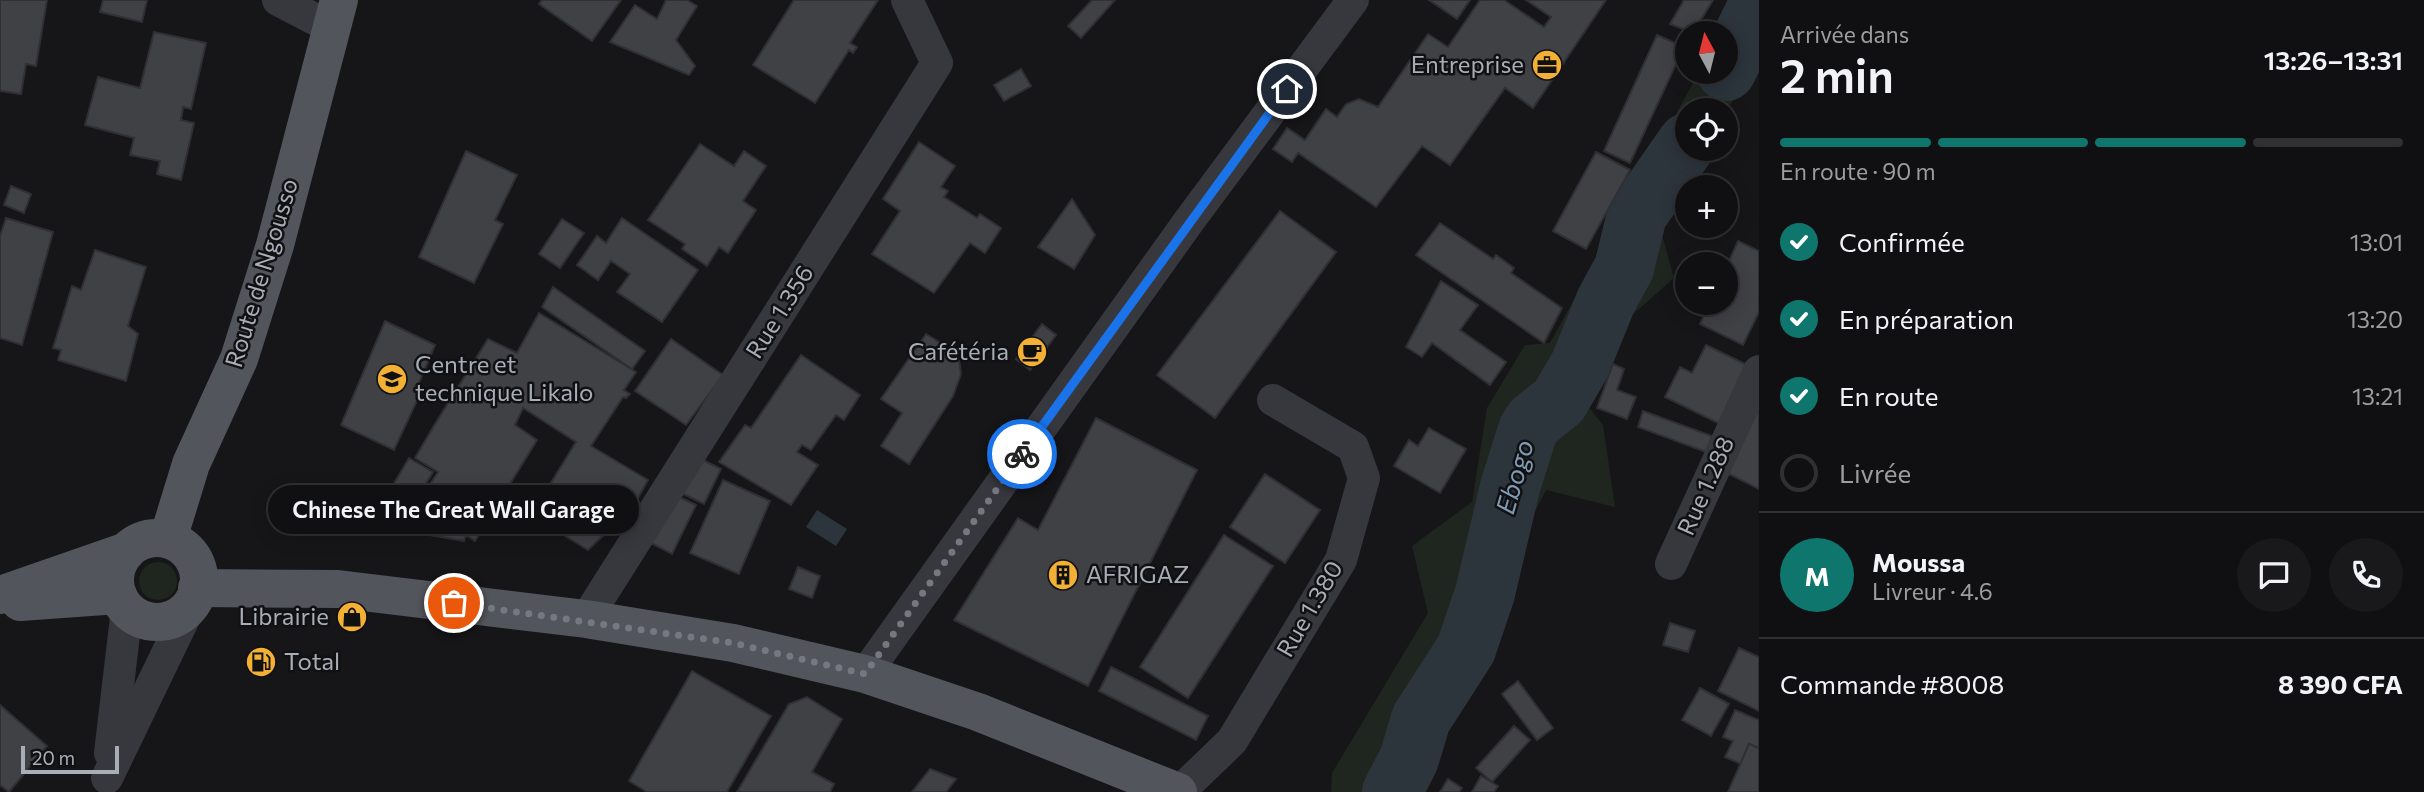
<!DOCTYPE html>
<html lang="fr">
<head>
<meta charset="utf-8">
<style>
  body { margin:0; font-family:Commissioner,sans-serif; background:#19191b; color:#f1f3f6; height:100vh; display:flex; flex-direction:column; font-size:26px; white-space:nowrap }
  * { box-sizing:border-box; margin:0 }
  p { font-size:23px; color:#9c9d9f }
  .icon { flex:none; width:38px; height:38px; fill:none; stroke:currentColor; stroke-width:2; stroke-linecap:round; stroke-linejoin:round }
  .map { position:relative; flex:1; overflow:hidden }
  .side { display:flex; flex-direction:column; background:#101012; width:665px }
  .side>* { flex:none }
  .needle { width:46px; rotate:353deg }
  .tools { position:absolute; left:1675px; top:21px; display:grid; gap:14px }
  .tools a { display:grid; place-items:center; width:63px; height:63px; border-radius:50%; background:#101012; box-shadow:0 4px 18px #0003,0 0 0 2px #303032; font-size:35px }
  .scale { position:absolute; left:21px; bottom:18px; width:98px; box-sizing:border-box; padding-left:7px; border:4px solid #a8adb8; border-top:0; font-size:19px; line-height:24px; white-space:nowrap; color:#a8adb8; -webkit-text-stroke:5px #111113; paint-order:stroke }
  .pin { position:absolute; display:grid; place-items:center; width:60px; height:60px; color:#fff; margin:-30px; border:4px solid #fff; border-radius:50%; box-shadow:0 2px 7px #0007 }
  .courier { position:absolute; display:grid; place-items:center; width:70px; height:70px; margin:-35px; border:5px solid #1a73e8; border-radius:50%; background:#fff; color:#222; box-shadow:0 2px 9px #0007 }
  .bubble { position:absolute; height:49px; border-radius:24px; background:#101012; box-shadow:0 4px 18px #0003,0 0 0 2px #303032; font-size:23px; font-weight:600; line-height:49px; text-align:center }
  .summary em { font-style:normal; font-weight:600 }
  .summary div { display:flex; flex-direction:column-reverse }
  .summary { display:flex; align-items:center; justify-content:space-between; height:119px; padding:0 21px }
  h1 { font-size:46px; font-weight:600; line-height:52px }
  .bar { display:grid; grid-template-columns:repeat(4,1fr); gap:10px 7px; align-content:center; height:84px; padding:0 21px }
  .bar i { height:9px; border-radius:5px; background:#303032 }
  .bar .current { background:#0f766e }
  .bar p { grid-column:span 4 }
  .line { display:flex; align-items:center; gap:18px; padding:0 21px; border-top:2px solid #303032 }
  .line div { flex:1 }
  .round { display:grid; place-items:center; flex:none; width:74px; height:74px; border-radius:37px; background:#19191b }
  ol { padding:0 21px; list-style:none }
  li { display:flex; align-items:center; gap:21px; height:77px }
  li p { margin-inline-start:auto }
  li .icon { padding:7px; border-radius:50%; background:#0f766e; color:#fff; stroke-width:4 }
  li:last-child { color:#9c9d9f }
  li i { width:38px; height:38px; border:4px solid #303032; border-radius:50% }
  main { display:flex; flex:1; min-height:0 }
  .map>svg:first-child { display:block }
  .green { fill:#1e261f }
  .water { fill:#2c353c }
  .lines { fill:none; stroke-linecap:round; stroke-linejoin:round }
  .river { stroke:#2c353c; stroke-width:60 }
  .building { fill:#404145; stroke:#303034; stroke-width:2 }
  .minor { stroke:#37383d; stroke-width:32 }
  .major { stroke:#53555c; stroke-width:38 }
  .done { stroke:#757880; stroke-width:7; stroke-dasharray:0 12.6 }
  .route { stroke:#1a73e8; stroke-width:9 }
  .labels { text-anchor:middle; stroke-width:5; stroke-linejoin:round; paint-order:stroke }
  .poi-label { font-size:24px; fill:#a8adb8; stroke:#111113; text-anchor:end }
  .street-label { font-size:24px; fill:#a8adb8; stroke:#111113 }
  .water-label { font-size:26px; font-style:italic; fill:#7f9bb3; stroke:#111113 }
</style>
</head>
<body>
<main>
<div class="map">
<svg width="1759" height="792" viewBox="0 0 1759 792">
  <rect width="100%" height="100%" fill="#161618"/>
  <g class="green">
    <path d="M 1735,0 L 1759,0 L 1759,54 L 1753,71 L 1726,111 L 1687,110 L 1687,149 L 1700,149 L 1656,213 L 1674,278 L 1605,339 L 1587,405 L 1603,425 L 1615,507 L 1546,490 L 1455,670 L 1419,771 L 1381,792 L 1331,792 L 1332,773 L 1428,613 L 1412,546 L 1472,502 L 1487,408 L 1525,345 L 1550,343 L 1699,72 L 1726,72 L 1726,33 L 1722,33 L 1734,13 Z"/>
    <circle cx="158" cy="581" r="19"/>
  </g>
  <path class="water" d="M 817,510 L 847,529 L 836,546 L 806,527 Z"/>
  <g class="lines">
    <g class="river">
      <path d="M 1726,71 L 1759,4"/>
      <path d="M 1392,792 L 1409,759 L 1421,719 L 1466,649 L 1485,593 L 1510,487 L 1528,430 L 1534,421 L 1559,401 L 1580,365 L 1606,301 L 1624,268 L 1637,215 L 1687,143"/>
    </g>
  </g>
  <g class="building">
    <path d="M 0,0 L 47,0 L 36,66 L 26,64 L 21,94 L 0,91 Z"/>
    <path d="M 103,0 L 147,0 L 142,22 L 100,12 Z"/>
    <path d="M 542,0 L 621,0 L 592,41 L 539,4 Z"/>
    <path d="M 666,0 L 687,0 L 697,6 L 676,40 L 695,66 L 689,75 L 610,42 L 635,5 L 657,19 Z"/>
    <path d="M 794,0 L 878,0 L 850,43 L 857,47 L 853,53 L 849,50 L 815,103 L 753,65 Z"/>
    <path d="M 1092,0 L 1115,0 L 1081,38 L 1068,26 Z"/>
    <path d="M 1429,0 L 1470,0 L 1457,19 Z"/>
    <path d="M 1480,0 L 1504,0 L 1544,27 L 1551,17 L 1526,0 L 1606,0 L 1533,108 L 1505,88 L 1450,165 L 1422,146 L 1376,207 L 1298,153 L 1292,162 L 1273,149 L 1287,128 L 1305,140 L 1326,109 L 1337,117 L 1346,104 L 1359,99 L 1378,107 L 1428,34 L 1448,47 Z"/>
    <path d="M 1684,0 L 1713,0 L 1693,33 L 1670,24 Z"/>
    <path d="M 154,32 L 206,43 L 191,109 L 183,107 L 181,120 L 194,123 L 181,180 L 157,174 L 160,161 L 130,155 L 134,138 L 85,125 L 98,77 L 140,88 Z"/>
    <path d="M 1657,35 L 1684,47 L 1630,163 L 1604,151 Z"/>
    <path d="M 1021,69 L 1031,86 L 1004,101 L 994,85 Z"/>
    <path d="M 919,142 L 955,166 L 941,187 L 948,191 L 944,197 L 977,218 L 980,214 L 1001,228 L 985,253 L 970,243 L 934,293 L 872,254 L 900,211 L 883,199 Z"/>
    <path d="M 700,144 L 734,166 L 744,151 L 766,166 L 743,201 L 756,210 L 728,253 L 719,247 L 707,266 L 682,249 L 685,244 L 648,220 Z"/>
    <path d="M 466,151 L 517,175 L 495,220 L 503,224 L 474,283 L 419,257 Z"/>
    <path d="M 1596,152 L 1630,170 L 1586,249 L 1553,231 Z"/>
    <path d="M 11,186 L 31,194 L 24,213 L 4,205 Z"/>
    <path d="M 1072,199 L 1095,235 L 1074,269 L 1038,247 Z"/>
    <path d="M 1280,211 L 1336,252 L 1215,418 L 1157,375 Z"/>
    <path d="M 6,218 L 53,232 L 22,345 L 0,338 L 0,236 Z"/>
    <path d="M 622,218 L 698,270 L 662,322 L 617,292 L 630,274 L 611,261 L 598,280 L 577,265 L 597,236 L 606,243 Z"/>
    <path d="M 562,219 L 584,233 L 560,268 L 539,254 Z"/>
    <path d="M 1440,223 L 1493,259 L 1496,255 L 1514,268 L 1511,273 L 1562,308 L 1544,343 L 1416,255 Z"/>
    <path d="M 1738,241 L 1759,251 L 1759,312 L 1743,345 L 1700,324 L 1710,303 L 1726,303 L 1726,268 Z"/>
    <path d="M 95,250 L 146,267 L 128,326 L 138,334 L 126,381 L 58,360 L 61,350 L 53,348 L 72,286 L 81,290 Z"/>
    <path d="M 1441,281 L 1478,305 L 1460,330 L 1506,362 L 1490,385 L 1432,343 L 1422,357 L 1406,347 Z"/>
    <path d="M 553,287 L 645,351 L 632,369 L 542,307 Z"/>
    <path d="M 539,313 L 636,372 L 624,390 L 630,394 L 626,398 L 623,397 L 591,446 L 648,480 L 633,507 L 588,550 L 531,515 L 576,442 L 523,408 L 515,425 L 537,440 L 475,541 L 466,535 L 464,541 L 407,531 L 422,509 L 416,505 L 438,472 L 415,458 L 435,424 L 488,339 L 517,353 Z"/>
    <path d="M 385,321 L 435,345 L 416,390 L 421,392 L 394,450 L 341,425 Z"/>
    <path d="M 1042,324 L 1056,335 L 1030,370 L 1016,359 Z"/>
    <path d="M 926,334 L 952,350 L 959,360 L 961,374 L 953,396 L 909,464 L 881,446 L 902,413 L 881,399 Z"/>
    <path d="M 671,339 L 723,375 L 686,425 L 635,391 Z"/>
    <path d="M 1706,345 L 1751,367 L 1722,425 L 1665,397 L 1680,367 L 1692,373 Z"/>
    <path d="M 801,355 L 860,395 L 844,420 L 836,415 L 811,450 L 802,445 L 797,452 L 818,465 L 791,505 L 719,462 L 745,425 L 751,428 Z"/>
    <path d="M 1613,364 L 1624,369 L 1617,390 L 1636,397 L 1627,419 L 1597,408 Z"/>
    <path d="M 1759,408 L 1759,489 L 1727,473 Z"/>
    <path d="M 1643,411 L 1712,436 L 1706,452 L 1638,427 Z"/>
    <path d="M 1096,418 L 1197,470 L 1088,686 L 954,620 L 1018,518 L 1038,530 Z"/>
    <path d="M 1429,428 L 1466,449 L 1440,493 L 1394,466 L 1409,440 L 1418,446 Z"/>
    <path d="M 695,456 L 721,469 L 704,504 L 677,491 Z"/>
    <path d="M 409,458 L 433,472 L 396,533 L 373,519 Z"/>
    <path d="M 1265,474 L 1320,510 L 1285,563 L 1230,527 Z"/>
    <path d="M 723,480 L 770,501 L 739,574 L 690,553 Z"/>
    <path d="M 673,494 L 696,505 L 672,554 L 649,542 Z"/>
    <path d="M 1224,535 L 1273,566 L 1188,698 L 1140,667 Z"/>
    <path d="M 798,567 L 820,576 L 812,598 L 789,589 Z"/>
    <path d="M 1670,623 L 1695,631 L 1688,652 L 1663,645 Z"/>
    <path d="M 1739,648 L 1759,657 L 1759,711 L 1718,691 Z"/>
    <path d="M 1111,667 L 1208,716 L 1196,740 L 1099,691 Z"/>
    <path d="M 692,671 L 771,716 L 727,792 L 647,792 L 629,781 Z"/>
    <path d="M 1518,681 L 1553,728 L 1537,740 L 1502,694 Z"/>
    <path d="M 1700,688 L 1729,704 L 1711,736 L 1682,720 Z"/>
    <path d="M 807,697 L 842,719 L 812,772 L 834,784 L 830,792 L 737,792 L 789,704 Z"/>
    <path d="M 0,705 L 47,746 L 9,792 L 0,785 Z"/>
    <path d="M 1735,710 L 1759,720 L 1759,748 L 1749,744 L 1741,764 L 1725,757 L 1733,741 L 1723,737 Z"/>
    <path d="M 1514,726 L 1530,740 L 1492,782 L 1476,768 Z"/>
    <path d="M 1749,744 L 1759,748 L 1759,792 L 1728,792 Z"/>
    <path d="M 930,769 L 956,779 L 946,792 L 912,792 Z"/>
    <path d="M 1481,776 L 1498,786 L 1494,792 L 1472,792 Z"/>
    <path d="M 1448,779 L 1462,788 L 1459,792 L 1440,792 Z"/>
  </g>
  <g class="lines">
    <g class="minor">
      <path d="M 278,0 L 330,27"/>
      <path d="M 1671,564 L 1759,371"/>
      <path d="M 586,619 L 937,63 L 907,0"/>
      <path d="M 865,674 L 1189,221 L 1353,0"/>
      <path d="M 110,753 L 127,609"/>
      <path d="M 107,778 L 189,608"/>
      <path d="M 1179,792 L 1232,741 L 1341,560 L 1364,478 L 1353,447 L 1273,400"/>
    </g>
    <g class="major">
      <circle cx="157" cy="580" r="42"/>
      <path d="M 168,539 L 191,464 L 239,359 L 275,245 L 339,0"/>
      <path d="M 197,588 L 338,589 L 586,619 L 733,643 L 865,674 L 978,712 L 1178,792"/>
      <path d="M 0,595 L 127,551"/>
      <path d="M 20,602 L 118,595"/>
    </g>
  </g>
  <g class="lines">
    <path class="done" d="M 454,603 L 733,643 L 865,674 L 1022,454"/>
    <path class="route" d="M 1022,454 L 1287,89"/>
  </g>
  <defs>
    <g id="office-disc" transform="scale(1.575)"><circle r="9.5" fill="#f2b134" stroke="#111113"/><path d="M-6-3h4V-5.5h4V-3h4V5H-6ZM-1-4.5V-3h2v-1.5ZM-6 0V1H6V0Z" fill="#111"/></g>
    <g id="cafe-disc" transform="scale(1.575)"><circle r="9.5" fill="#f2b134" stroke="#111113"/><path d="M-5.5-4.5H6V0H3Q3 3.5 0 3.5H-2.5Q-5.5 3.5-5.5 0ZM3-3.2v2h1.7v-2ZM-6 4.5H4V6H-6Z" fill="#111"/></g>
    <g id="school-disc" transform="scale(1.575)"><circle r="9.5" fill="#f2b134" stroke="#111113"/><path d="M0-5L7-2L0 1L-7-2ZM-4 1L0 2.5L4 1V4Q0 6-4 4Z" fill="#111"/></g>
    <g id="building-disc" transform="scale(1.575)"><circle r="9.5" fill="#f2b134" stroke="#111113"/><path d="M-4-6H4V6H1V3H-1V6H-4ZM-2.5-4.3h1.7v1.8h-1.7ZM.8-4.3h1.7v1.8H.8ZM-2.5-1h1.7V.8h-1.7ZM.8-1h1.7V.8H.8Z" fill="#111"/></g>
    <g id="shop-disc" transform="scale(1.575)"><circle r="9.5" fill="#f2b134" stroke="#111113"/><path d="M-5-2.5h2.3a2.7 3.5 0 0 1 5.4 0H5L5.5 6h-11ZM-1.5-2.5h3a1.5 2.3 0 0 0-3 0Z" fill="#111"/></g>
    <g id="fuel-disc" transform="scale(1.575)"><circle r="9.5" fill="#f2b134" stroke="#111113"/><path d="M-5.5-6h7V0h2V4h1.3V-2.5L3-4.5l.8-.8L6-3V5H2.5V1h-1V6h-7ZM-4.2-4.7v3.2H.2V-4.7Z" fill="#111"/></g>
  </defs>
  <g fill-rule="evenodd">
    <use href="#office-disc" x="1547" y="65"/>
    <use href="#cafe-disc" x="1032" y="352"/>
    <use href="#school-disc" x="392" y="379"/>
    <use href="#building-disc" x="1063" y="575"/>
    <use href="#shop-disc" x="352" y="617"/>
    <use href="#fuel-disc" x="261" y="662"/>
  </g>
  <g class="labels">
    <g class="poi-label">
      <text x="1524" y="73">Entreprise</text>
      <text x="1009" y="360">Cafétéria</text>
      <text x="415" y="373" text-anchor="start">Centre et<tspan x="415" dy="28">technique Likalo</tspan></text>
      <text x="1086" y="583" text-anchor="start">AFRIGAZ</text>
      <text x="329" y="625">Librairie</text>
      <text x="284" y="670" text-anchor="start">Total</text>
    </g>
    <g class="street-label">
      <text transform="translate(262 273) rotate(-73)" y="8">Route de Ngousso</text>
      <text transform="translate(780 312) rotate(-58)" y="8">Rue 1.356</text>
      <text transform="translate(1706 486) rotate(-66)" y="8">Rue 1.288</text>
      <text transform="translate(1310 609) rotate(-60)" y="8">Rue 1.380</text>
    </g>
    <g class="water-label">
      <text transform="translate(1515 477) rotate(-74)" y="9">Ebogo</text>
    </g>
  </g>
</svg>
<div class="tools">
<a><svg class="needle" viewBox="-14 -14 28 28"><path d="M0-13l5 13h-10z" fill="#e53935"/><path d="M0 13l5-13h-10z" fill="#9c9d9f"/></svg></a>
<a><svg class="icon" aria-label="locate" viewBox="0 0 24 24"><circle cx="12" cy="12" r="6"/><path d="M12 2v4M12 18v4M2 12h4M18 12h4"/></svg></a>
<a>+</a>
<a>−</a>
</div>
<div class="scale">20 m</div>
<div class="pin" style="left:454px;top:603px;background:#ea580c"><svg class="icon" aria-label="bag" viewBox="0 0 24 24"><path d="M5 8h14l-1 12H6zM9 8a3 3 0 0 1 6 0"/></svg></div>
<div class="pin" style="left:1287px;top:89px;background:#1f2937"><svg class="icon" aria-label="home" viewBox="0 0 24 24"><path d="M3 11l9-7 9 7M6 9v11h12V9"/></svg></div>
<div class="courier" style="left:1022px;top:454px"><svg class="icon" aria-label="bike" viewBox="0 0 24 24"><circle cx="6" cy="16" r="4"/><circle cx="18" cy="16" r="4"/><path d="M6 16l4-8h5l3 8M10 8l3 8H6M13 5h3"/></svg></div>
<div class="bubble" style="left:268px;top:485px;width:371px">Chinese The Great Wall Garage</div>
</div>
<section class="side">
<div class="summary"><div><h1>2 min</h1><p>Arrivée dans</p></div><em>13:26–13:31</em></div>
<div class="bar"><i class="current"></i><i class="current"></i><i class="current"></i><i></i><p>En route · 90 m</p></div>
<ol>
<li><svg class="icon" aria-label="check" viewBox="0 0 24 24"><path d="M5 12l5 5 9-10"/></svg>Confirmée<p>13:01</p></li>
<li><svg class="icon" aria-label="check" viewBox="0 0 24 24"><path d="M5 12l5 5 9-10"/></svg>En préparation<p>13:20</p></li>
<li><svg class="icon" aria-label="check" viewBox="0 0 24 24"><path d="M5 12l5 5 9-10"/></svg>En route<p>13:21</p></li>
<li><i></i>Livrée</li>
</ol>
<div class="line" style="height:126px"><b class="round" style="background:#0f766e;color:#fff">M</b><div><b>Moussa</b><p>Livreur · 4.6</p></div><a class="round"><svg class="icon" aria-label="chat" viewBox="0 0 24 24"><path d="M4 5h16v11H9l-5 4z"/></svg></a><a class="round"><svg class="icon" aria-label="phone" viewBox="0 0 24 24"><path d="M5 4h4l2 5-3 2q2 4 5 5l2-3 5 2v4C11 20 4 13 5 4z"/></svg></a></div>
<div class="line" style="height:91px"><div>Commande #8008</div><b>8 390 CFA</b></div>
</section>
</main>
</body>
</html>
